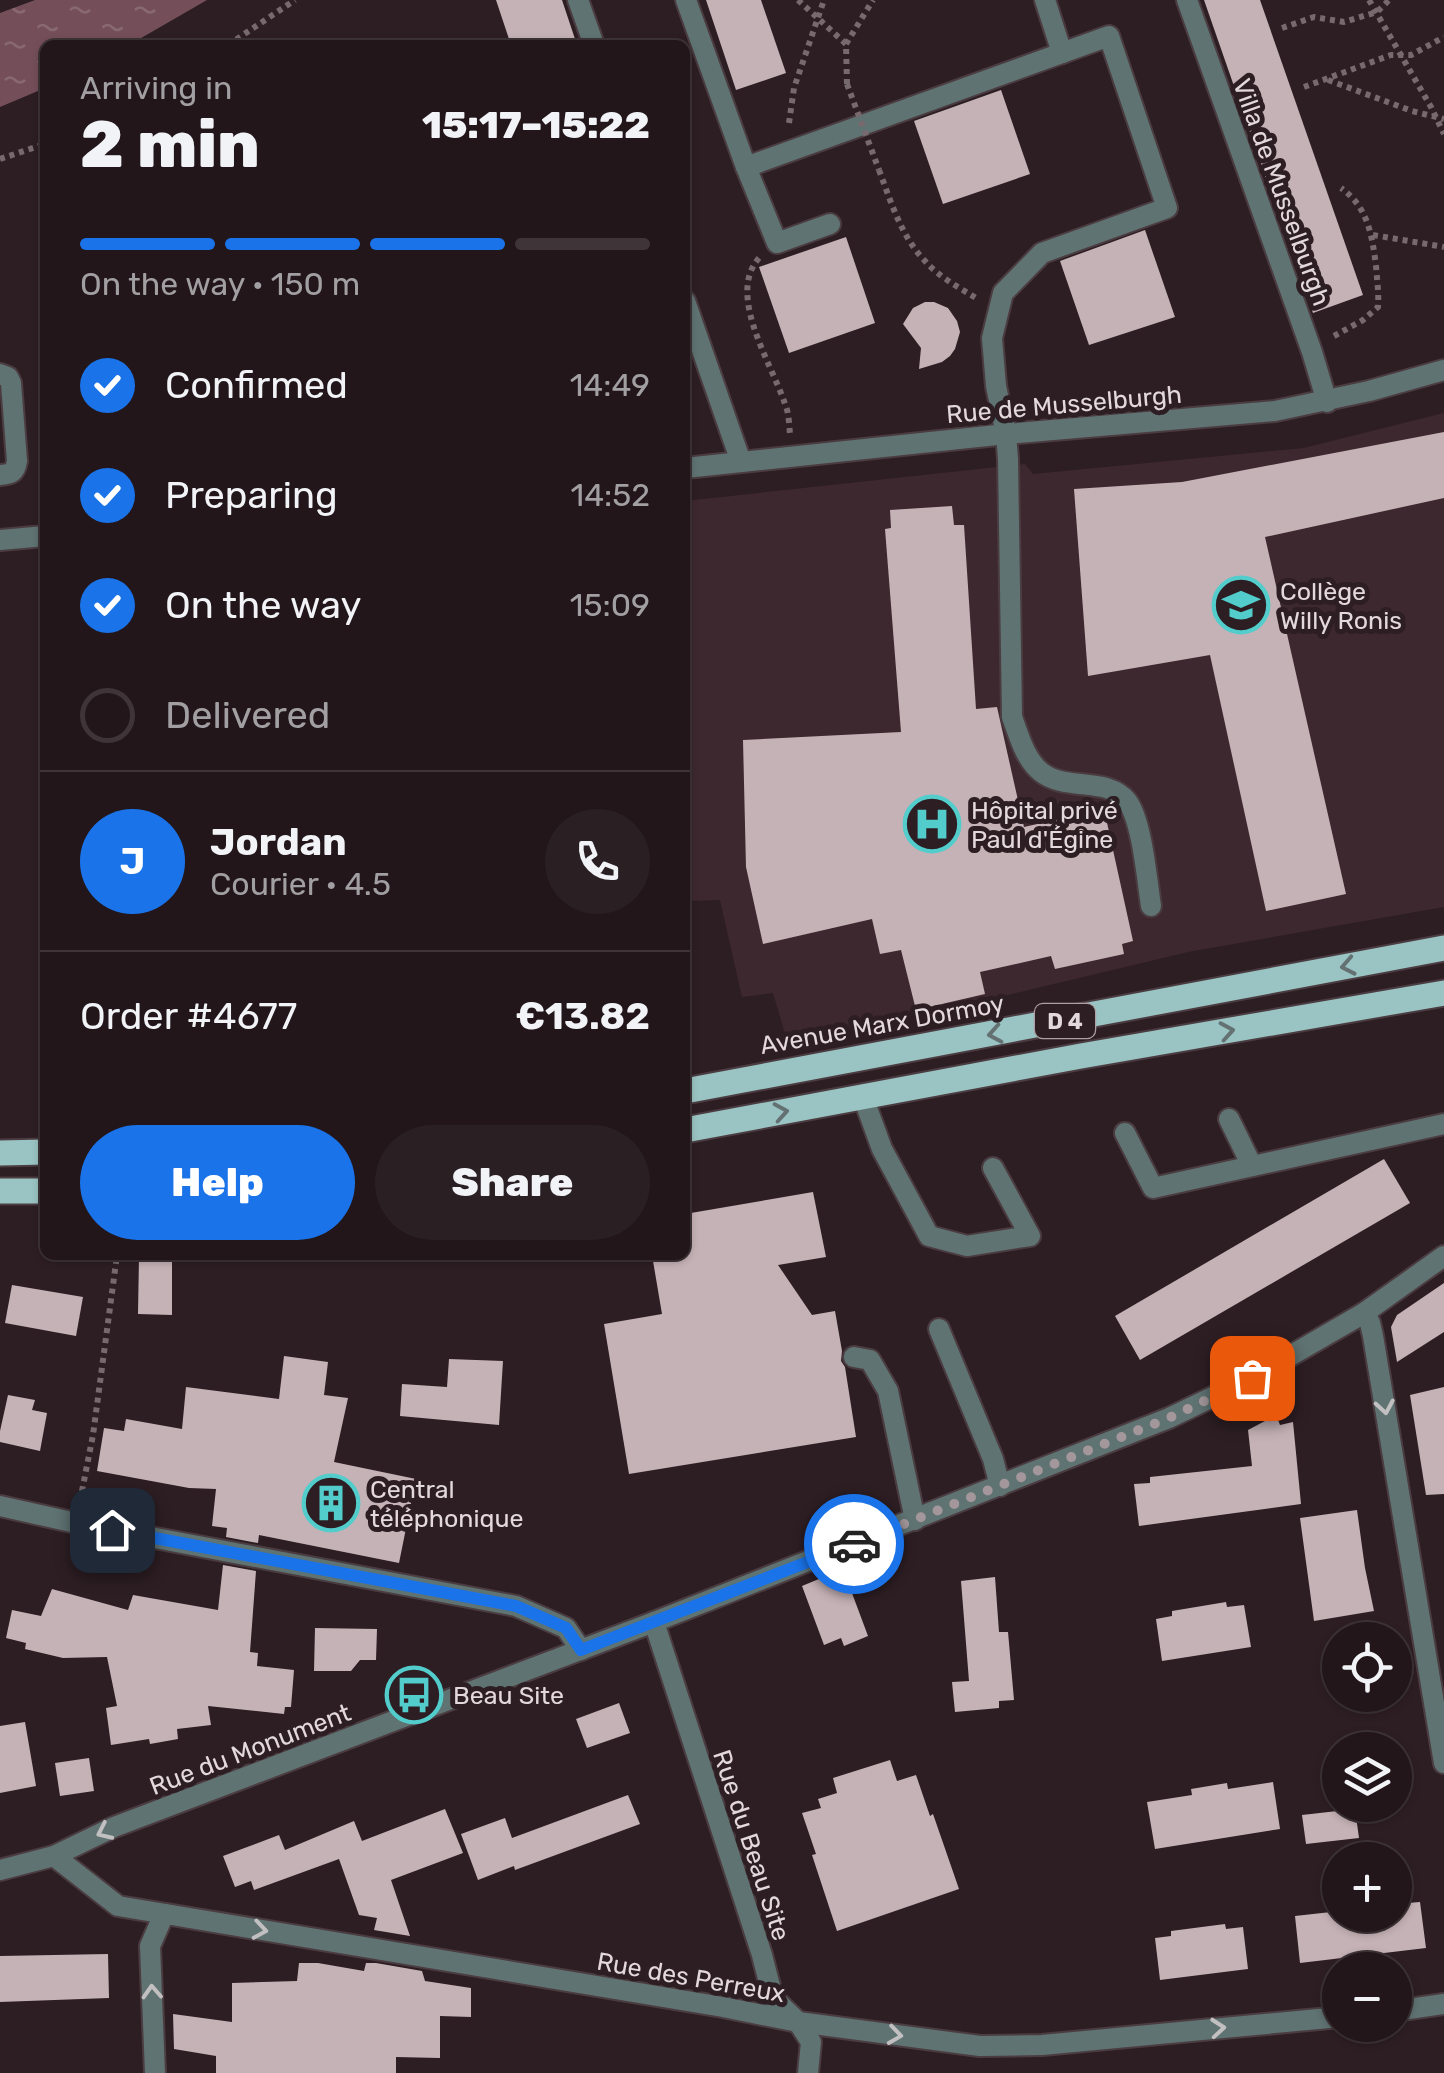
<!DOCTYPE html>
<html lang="en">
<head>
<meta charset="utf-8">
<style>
  body { margin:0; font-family:Rubik,sans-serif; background:#2a1f23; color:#f1f3f6; height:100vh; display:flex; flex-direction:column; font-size:38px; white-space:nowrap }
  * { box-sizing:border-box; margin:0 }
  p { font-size:32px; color:#a29fa2 }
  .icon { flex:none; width:55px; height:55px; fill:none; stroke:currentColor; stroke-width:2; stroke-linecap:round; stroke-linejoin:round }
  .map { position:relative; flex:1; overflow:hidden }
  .drawer { position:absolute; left:40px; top:40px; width:650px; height:1220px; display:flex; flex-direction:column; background:#22161a; border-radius:15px; box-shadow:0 2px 8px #0004,0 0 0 2px #3f3539 }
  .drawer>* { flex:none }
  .fabs { position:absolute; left:1322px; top:1622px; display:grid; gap:20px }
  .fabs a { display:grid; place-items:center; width:90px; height:90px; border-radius:50%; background:#22161a; box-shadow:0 2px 8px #0004,0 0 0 2px #3f3539; font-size:50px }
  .pin { position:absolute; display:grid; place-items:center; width:85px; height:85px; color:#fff; margin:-42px; border-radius:20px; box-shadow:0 5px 15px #0006 }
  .courier { position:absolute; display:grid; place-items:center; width:100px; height:100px; margin:-50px; border:8px solid #1a73e8; border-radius:50%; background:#fff; color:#222; box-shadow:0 2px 12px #0007 }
  .head em { font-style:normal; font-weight:800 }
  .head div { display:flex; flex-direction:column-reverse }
  .head { display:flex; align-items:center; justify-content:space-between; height:170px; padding:0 40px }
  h1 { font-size:65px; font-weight:800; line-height:75px }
  .bar { display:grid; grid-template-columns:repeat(4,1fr); gap:15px 10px; align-content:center; height:120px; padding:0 40px }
  .bar i { height:12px; border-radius:8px; background:#3f3539 }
  .bar .current { background:#1a73e8 }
  .bar p { grid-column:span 4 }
  .line { display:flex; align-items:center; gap:25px; padding:0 40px; border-top:2px solid #3f3539 }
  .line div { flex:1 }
  .round { display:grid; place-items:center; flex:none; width:105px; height:105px; border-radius:52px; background:#2a1f23 }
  ol { padding:0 40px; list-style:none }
  li { display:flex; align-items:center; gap:30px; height:110px }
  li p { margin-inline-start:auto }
  li .icon { padding:10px; border-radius:50%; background:#1a73e8; color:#fff; stroke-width:4 }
  li:last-child { color:#a29fa2 }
  li i { width:55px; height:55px; border:5px solid #3f3539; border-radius:50% }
  .primary-button { display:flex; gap:20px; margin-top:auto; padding:20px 40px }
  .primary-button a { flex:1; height:115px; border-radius:60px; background:#1a73e8; color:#fff; font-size:40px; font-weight:800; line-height:115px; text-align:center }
  .primary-button a+a { background:#2a1f23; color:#f1f3f6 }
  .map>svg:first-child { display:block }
  .built { fill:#3d282f }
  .water { fill:url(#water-ripples) }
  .building { fill:#c5b2b7 }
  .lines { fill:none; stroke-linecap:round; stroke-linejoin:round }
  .service-casing { stroke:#4a3c40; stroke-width:24 }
  .minor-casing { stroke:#4a3c40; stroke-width:24 }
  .tertiary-casing { stroke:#4a3c40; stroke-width:24 }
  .primary-casing { stroke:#4a3c40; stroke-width:29 }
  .path { stroke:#776a6e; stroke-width:6; stroke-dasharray:5 5; stroke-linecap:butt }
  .service { stroke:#5f7372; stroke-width:20 }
  .minor { stroke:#5f7372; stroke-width:20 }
  .tertiary { stroke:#5f7372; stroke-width:20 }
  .primary { stroke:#9ac4c3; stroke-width:25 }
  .path-bridge { stroke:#776a6e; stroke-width:6; stroke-dasharray:5 5; stroke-linecap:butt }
  .oneway { stroke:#647173 }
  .oneway2 { stroke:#c2bfc1 }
  .done { stroke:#a3979b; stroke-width:10; stroke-dasharray:0 18 }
  .route { stroke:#1a73e8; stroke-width:12 }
  .labels { text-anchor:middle; stroke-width:10; stroke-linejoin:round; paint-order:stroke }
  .shield { fill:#2d1e23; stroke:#aca0a4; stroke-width:2.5 }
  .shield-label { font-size:22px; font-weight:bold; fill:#e3d8db }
  .street-label { font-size:25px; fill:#e3d8db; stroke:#2d1e23 }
  .poi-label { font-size:25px; fill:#e3d8db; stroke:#2d1e23; text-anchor:start }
</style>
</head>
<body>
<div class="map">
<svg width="1444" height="2073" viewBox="0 0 1444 2073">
  <defs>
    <pattern id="water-ripples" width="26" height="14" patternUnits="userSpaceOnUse" patternTransform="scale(2.5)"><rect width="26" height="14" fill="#744f5a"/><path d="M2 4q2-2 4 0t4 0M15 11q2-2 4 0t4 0" fill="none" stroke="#886871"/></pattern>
  </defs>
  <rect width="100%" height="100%" fill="#2d1e23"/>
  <path class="built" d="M 1444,413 L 1444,907 L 1188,952 L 789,1047 L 773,993 L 742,997 L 720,900 L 685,901 L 685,501 L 1025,464 L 1033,474 L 1304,448 Z"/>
  <path class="water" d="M 35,0 L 207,0 L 129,45 L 45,45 L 45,88 L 0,107 L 0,13 Z"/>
  <g class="building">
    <path d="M 496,0 L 562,0 L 577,45 L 511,45 Z"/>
    <path d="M 706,0 L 761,0 L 786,73 L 736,90 Z"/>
    <path d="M 1204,0 L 1260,0 L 1363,295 L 1313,313 Z"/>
    <path d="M 1001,90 L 1030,174 L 943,204 L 914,121 Z"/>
    <path d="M 1145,230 L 1175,317 L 1089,345 L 1060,261 Z"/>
    <path d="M 846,237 L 875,323 L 789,353 L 759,267 Z"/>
    <path d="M 925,302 L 934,302 L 948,308 L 957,321 L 960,332 L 955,349 L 950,356 L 942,362 L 919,369 L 921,348 L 903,324 L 913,308 Z"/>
    <path d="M 1444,432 L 1444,498 L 1265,537 L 1346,894 L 1266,911 L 1210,655 L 1088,676 L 1074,489 L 1182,482 Z"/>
    <path d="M 952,506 L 954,525 L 964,525 L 976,709 L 997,707 L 1024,827 L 1104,809 L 1133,941 L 1122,944 L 1124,954 L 1055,969 L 1051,956 L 980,972 L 985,994 L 916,1010 L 901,950 L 880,954 L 872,919 L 763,944 L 746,867 L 743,740 L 901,732 L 885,529 L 891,528 L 890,510 Z"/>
    <path d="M 1384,1159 L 1410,1203 L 1140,1360 L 1115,1316 Z"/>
    <path d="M 813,1192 L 826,1257 L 778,1265 L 812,1315 L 835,1311 L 842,1351 L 841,1361 L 845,1367 L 856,1437 L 629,1474 L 604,1324 L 662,1314 L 652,1255 L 685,1255 L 685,1214 Z"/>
    <path d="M 139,1257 L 172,1257 L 172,1315 L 138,1314 Z"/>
    <path d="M 1444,1283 L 1444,1332 L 1397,1362 L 1391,1327 L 1397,1315 Z"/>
    <path d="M 12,1285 L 83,1297 L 76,1336 L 5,1323 Z"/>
    <path d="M 284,1356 L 328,1362 L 324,1395 L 348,1398 L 334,1462 L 416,1479 L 399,1563 L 259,1535 L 258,1543 L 226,1537 L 227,1528 L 212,1526 L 216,1489 L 189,1488 L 97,1471 L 104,1428 L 124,1431 L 126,1419 L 182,1429 L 186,1387 L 279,1399 Z"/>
    <path d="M 449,1359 L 503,1361 L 499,1425 L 400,1416 L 402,1384 L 447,1387 Z"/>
    <path d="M 1444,1387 L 1444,1494 L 1426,1495 L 1410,1395 Z"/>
    <path d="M 8,1395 L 35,1400 L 32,1410 L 47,1413 L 40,1451 L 0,1442 L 0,1431 Z"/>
    <path d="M 1276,1415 L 1280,1425 L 1293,1422 L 1301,1504 L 1139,1526 L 1134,1484 L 1150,1483 L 1150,1477 L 1252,1466 L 1248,1430 Z"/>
    <path d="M 1357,1510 L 1365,1568 L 1374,1611 L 1314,1621 L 1300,1518 Z"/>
    <path d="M 223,1565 L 256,1571 L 250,1652 L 258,1653 L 257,1666 L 294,1670 L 291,1707 L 285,1707 L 284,1714 L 208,1706 L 211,1725 L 177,1729 L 178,1739 L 150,1744 L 149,1739 L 111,1745 L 106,1708 L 117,1706 L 107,1657 L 63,1658 L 25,1649 L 26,1643 L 6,1638 L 12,1610 L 41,1616 L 52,1589 L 128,1610 L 133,1595 L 218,1610 Z"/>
    <path d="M 843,1569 L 868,1636 L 844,1646 L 841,1638 L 824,1645 L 802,1586 Z"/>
    <path d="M 995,1577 L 999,1632 L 1008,1632 L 1014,1700 L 999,1701 L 999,1708 L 955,1712 L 952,1682 L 969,1681 L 961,1581 Z"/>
    <path d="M 1226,1602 L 1227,1607 L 1244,1605 L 1251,1647 L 1162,1661 L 1156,1619 L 1172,1616 L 1172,1611 Z"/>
    <path d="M 315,1628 L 377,1629 L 376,1660 L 360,1660 L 351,1671 L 314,1671 Z"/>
    <path d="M 619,1703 L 630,1733 L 587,1748 L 576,1719 Z"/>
    <path d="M 25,1722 L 36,1786 L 0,1793 L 0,1726 Z"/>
    <path d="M 89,1758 L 94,1791 L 60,1796 L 55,1763 Z"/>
    <path d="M 890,1760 L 897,1781 L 916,1775 L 930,1816 L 933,1814 L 959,1889 L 837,1931 L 812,1855 L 816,1854 L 802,1813 L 821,1808 L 818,1799 L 837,1793 L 833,1778 Z"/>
    <path d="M 1273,1782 L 1280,1829 L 1155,1849 L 1147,1802 L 1192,1795 L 1191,1789 L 1227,1783 L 1228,1789 Z"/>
    <path d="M 628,1795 L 640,1824 L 515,1870 L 514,1866 L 478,1880 L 461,1834 L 505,1818 L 512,1838 Z"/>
    <path d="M 445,1809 L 463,1853 L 391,1880 L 410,1936 L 374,1930 L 377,1918 L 359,1915 L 339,1859 L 254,1890 L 251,1881 L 235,1887 L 223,1856 L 279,1835 L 285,1850 L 354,1821 L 362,1841 Z"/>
    <path d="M 1355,1809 L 1359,1838 L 1306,1844 L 1302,1815 Z"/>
    <path d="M 1420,1902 L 1426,1948 L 1300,1963 L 1295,1916 L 1340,1911 L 1340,1915 L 1395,1915 L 1395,1904 Z"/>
    <path d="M 1225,1924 L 1226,1929 L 1243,1927 L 1248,1969 L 1160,1980 L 1155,1938 L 1171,1936 L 1171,1931 Z"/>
    <path d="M 108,1954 L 109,1998 L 0,2002 L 0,1956 Z"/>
    <path d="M 299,1963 L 318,1963 L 364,1971 L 366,1963 L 376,1963 L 422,1971 L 425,1981 L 471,1988 L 471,2017 L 440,2016 L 440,2058 L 396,2057 L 396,2073 L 216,2073 L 216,2056 L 174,2049 L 173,2014 L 232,2022 L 232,1983 L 297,1981 Z"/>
  </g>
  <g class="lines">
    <g class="service-casing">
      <g id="service">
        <path d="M 578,0 L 594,45"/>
        <path d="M 686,0 L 746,167"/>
        <path d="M 1045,0 L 1062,53"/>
        <path d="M 1187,0 L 1312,352 L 1327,402"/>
        <path d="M 830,224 L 777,243 L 746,167 L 1109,36 L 1167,208 L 1042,253 L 1003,293 L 992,338 L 996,386 L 1006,434 L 1008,459 L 1012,717 C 1019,736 1025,759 1041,772 C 1066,792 1107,776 1127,801 C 1142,820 1147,880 1151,906"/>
        <path d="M 685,301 L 741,462"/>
        <path d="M 863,1097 L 882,1149 L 929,1236 L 967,1246 L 1030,1236 L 993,1168"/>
        <path d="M 1229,1119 L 1252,1166"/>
        <path d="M 1125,1133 L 1153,1188 L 1444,1124"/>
        <path d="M 939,1329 L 993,1459 L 1000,1486"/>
        <path d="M 854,1357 L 870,1360 L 888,1391 L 915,1520"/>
      </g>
    </g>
    <g class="minor-casing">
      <g id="minor">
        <path d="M 0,374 L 8,377 L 11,383 L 17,461 C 15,473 11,474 0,475"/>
        <path d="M 1364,1313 L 1370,1323 L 1373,1336 L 1444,1763"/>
        <path d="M 0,1506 L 76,1523 L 516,1606 L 566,1628 L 581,1650"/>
        <path d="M 654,1622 L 762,1955 L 773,1998 L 798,2022 L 811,2042 L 808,2073"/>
        <path d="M 54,1856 L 118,1906 L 723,2007 L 798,2022 L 980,2046 L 1042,2045 L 1340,2017"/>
        <path d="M 0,1870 L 54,1856 L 114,1827 L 654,1622 L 1169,1418 L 1252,1378 L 1364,1313 L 1444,1256"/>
        <path d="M 1395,2011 L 1444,2004"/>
        <path d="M 155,2073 L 150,1946 L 164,1914"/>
      </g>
    </g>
    <g class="tertiary-casing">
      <g id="tertiary">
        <path d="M 685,468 L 1006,434 L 1275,411 L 1369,391 L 1444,370"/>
        <path d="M 0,540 L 45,536"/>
      </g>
    </g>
    <g class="primary-casing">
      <g id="primary">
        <path d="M 685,1091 L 1444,948"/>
        <path d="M 685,1130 L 1081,1056 L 1444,993"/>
        <path d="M 0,1153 L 45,1152"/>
        <path d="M 0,1191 L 45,1191"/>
      </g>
    </g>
    <g class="path">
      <path d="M 1369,0 L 1431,107 L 1444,134"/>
      <path d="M 1282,28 L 1314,17 L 1344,22 L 1377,12 L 1389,0"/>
      <path d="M 228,45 L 295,0"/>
      <path d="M 1328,80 L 1412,111 L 1444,119"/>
      <path d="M 847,84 L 846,44 L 873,0"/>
      <path d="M 1304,87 L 1391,55 L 1411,55 L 1444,37"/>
      <path d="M 789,123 L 794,88 L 824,0"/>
      <path d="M 0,159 L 45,144"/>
      <path d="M 879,170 C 891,202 901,236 925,261 C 938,276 958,287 976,298"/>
      <path d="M 1373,235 L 1444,247"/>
      <path d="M 759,258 C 726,295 772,364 785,404 C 789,413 789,424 790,434"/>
      <path d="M 1334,336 L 1363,320 L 1378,307 C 1379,293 1377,280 1376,266 C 1372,235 1368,207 1341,188"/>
      <path d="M 80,1501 L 93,1435 L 117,1255"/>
    </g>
    <use href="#service" class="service"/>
    <use href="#minor" class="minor"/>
    <use href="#tertiary" class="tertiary"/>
    <use href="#primary" class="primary"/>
    <g class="path-bridge">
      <path d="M 798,0 L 846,44"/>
      <path d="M 847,84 L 879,170"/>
    </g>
  </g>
  <defs><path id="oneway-chevron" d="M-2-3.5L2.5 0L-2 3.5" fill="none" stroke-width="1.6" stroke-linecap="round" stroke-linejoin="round" transform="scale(2.5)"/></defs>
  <g class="oneway">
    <use href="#oneway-chevron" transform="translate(1348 966) rotate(169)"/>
    <use href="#oneway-chevron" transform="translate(1227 1031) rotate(-10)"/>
    <use href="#oneway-chevron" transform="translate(995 1034) rotate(170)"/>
    <use href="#oneway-chevron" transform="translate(781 1112) rotate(-10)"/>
  </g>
  <g class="oneway2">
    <use href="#oneway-chevron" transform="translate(1385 1407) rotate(80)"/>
    <use href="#oneway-chevron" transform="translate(104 1832) rotate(155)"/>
    <use href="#oneway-chevron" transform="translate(260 1930) rotate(9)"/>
    <use href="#oneway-chevron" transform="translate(152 1992) rotate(-93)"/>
    <use href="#oneway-chevron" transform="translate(1218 2028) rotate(-5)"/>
    <use href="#oneway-chevron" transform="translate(895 2035) rotate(8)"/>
  </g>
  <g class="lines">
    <path class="done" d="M 854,1544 L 1169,1418 L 1252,1378"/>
    <path class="route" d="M 112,1530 L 516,1606 L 566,1628 L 581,1650 L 854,1544"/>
  </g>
  <defs>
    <g id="school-ring" transform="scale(2.875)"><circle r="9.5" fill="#2d1e23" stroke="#52cdcc" stroke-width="1.5"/><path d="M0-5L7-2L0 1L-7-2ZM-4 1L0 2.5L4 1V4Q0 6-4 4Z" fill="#52cdcc"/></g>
    <g id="hospital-ring" transform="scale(2.875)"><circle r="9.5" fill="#2d1e23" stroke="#52cdcc" stroke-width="1.5"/><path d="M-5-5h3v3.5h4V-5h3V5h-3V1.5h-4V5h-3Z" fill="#52cdcc"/></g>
    <g id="building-ring" transform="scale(2.875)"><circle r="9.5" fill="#2d1e23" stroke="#52cdcc" stroke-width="1.5"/><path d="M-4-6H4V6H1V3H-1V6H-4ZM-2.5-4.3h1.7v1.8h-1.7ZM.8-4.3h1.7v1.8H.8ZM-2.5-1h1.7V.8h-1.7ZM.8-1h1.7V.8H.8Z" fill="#52cdcc"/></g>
    <g id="bus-ring" transform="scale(2.875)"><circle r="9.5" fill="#2d1e23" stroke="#52cdcc" stroke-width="1.5"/><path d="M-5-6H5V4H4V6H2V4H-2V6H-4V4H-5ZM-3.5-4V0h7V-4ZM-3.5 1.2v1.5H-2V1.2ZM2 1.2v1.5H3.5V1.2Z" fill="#52cdcc"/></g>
  </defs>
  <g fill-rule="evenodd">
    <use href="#school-ring" x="1241" y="605"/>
    <use href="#hospital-ring" x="932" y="824"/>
    <use href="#building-ring" x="331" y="1503"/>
    <use href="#bus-ring" x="414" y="1695"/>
  </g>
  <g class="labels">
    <rect class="shield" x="1035" y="1004" width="60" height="34" rx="8"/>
    <g class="shield-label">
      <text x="1065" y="1029">D 4</text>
    </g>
    <g class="street-label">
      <text transform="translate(1282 192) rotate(70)" y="9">Villa de Musselburgh</text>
      <text transform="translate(1064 404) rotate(-5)" y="9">Rue de Musselburgh</text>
      <text transform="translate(882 1024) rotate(-10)" y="9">Avenue Marx Dormoy</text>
      <text transform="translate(250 1749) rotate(-21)" y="9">Rue du Monument</text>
      <text transform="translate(752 1845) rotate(72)" y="9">Rue du Beau Site</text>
      <text transform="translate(691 1977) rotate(10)" y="9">Rue des Perreux</text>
    </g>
    <g class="poi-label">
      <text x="1280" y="600">Collège<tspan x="1280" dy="29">Willy Ronis</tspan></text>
      <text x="971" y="819">Hôpital privé<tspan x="971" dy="29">Paul d'Égine</tspan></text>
      <text x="370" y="1498">Central<tspan x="370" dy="29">téléphonique</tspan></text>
      <text x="453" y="1704">Beau Site</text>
    </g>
  </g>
</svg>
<div class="fabs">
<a><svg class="icon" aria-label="locate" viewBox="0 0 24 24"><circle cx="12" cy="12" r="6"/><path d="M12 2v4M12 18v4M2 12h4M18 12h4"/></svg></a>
<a><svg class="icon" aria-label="layers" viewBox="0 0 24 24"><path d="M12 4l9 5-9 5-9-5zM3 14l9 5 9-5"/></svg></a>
<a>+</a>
<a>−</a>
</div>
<div class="pin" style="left:1252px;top:1378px;background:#ea580c"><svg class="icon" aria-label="bag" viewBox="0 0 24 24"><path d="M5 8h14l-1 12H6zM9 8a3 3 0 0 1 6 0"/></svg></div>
<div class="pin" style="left:112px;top:1530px;background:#1f2937"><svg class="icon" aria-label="home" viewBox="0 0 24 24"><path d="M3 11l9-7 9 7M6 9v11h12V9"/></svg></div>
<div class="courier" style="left:854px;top:1544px"><svg class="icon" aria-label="car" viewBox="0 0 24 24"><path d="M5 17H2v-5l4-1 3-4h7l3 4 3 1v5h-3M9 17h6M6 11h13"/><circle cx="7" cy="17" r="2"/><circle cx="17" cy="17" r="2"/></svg></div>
<section class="drawer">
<div class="head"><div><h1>2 min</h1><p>Arriving in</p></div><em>15:17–15:22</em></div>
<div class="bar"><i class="current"></i><i class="current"></i><i class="current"></i><i></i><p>On the way · 150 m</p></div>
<ol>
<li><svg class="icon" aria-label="check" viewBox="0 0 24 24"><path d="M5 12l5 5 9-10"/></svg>Confirmed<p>14:49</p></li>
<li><svg class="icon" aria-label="check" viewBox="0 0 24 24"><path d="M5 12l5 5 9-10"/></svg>Preparing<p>14:52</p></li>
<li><svg class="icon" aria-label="check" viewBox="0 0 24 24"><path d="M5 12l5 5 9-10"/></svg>On the way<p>15:09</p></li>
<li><i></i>Delivered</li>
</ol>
<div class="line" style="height:180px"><b class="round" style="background:#1a73e8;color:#fff">J</b><div><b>Jordan</b><p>Courier · 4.5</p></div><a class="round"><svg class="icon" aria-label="phone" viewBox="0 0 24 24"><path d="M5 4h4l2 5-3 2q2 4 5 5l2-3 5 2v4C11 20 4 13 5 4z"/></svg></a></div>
<div class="line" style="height:130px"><div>Order #4677</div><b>€13.82</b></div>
<div class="primary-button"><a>Help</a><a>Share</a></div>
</section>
</div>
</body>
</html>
